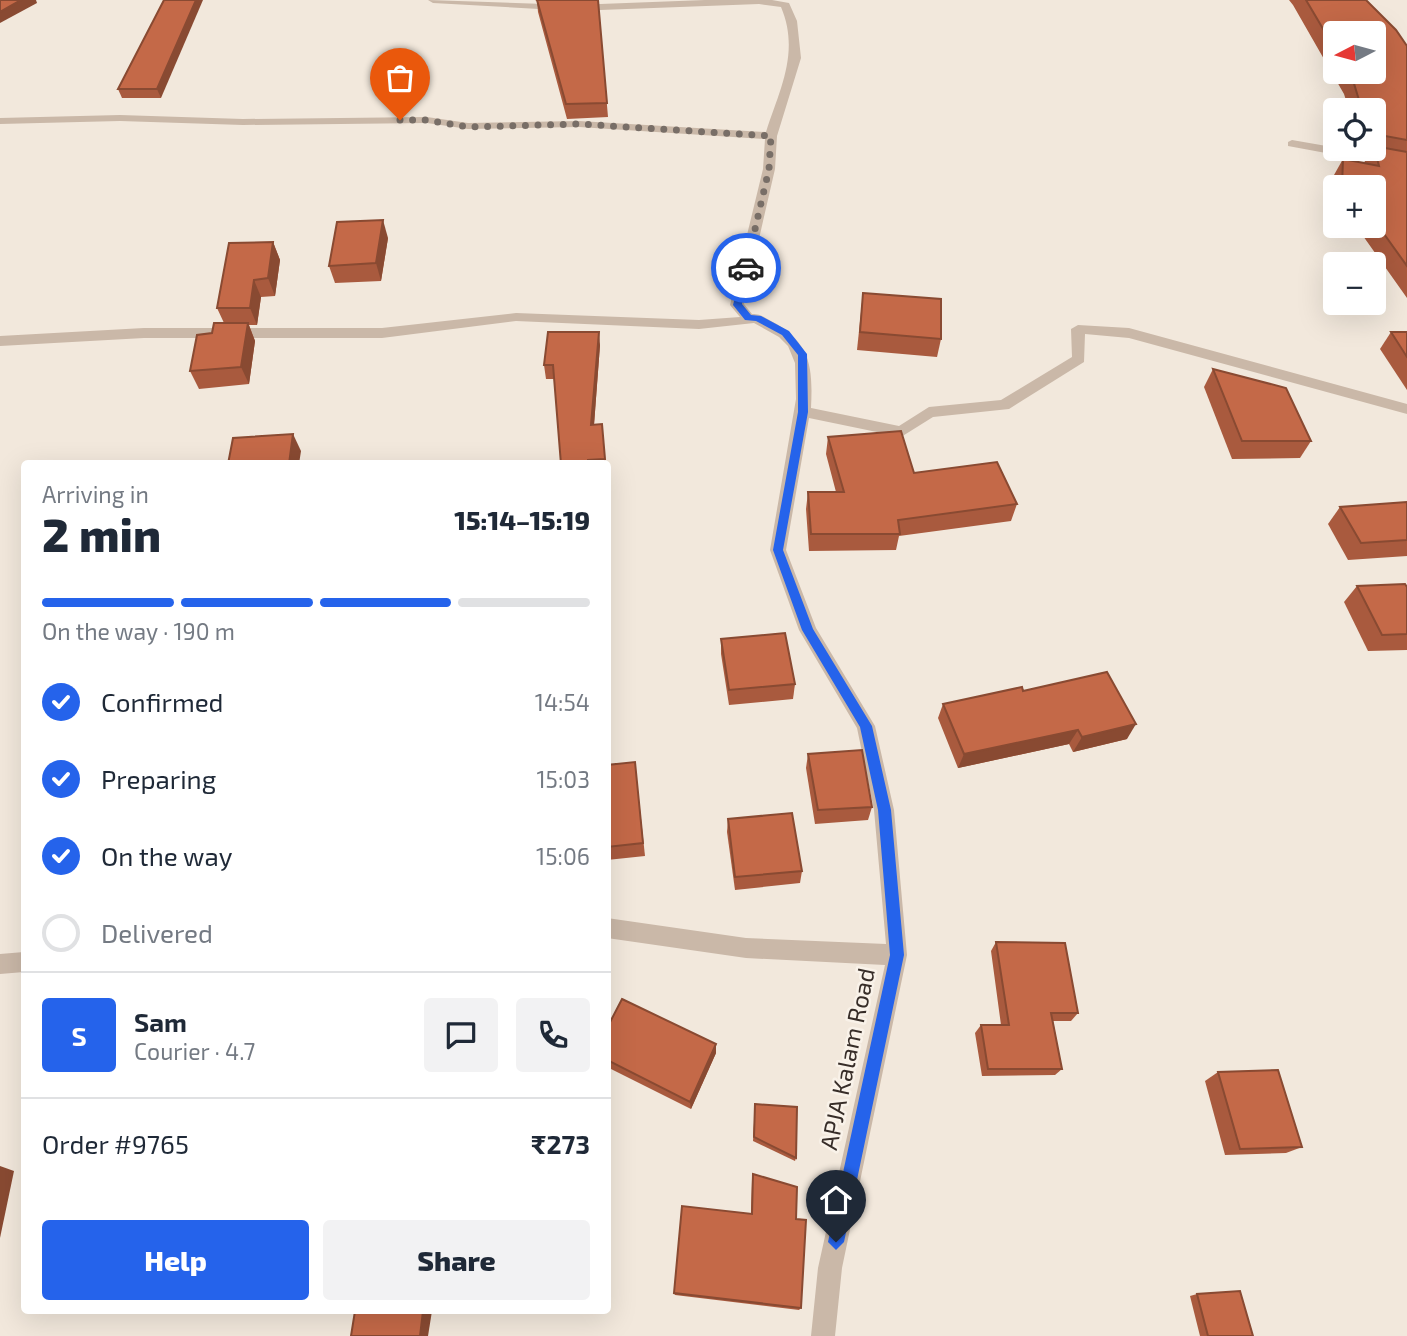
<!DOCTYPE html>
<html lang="en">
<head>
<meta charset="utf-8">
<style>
  body { margin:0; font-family:"Exo 2",sans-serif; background:#f2f2f3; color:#1f2937; height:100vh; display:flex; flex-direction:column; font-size:26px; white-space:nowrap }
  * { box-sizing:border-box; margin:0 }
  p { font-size:23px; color:#747a83 }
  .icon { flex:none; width:38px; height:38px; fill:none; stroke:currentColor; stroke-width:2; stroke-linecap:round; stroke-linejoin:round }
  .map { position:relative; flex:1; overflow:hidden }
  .details { position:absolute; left:21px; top:460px; width:590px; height:854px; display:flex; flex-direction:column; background:#fff; border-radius:7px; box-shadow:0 7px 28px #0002 }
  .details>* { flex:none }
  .needle { width:46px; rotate:264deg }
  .controls { position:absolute; left:1323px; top:21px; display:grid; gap:14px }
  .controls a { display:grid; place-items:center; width:63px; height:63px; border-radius:7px; background:#fff; box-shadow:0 7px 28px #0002; font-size:35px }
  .pin { position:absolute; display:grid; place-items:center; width:60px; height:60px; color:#fff; margin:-72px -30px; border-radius:50% 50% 50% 0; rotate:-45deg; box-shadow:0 0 7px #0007 }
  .pin .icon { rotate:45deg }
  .courier { position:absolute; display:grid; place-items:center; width:70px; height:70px; margin:-35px; border:5px solid #2563eb; border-radius:50%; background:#fff; color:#222; box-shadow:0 2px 9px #0007 }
  .headline em { font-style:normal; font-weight:800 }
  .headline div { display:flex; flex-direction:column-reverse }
  .headline { display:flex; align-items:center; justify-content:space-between; height:119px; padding:0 21px }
  h1 { font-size:46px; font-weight:800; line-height:52px }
  .bar { display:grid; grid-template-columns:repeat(4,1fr); gap:10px 7px; align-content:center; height:84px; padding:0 21px }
  .bar i { height:9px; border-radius:5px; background:#e0e1e3 }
  .bar .on { background:#2563eb }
  .bar p { grid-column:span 4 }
  .line { display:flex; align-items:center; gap:18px; padding:0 21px; border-top:2px solid #e0e1e3 }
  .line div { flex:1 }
  .round { display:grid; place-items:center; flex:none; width:74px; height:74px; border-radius:7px; background:#f2f2f3 }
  ol { padding:0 21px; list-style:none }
  li { display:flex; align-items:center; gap:21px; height:77px }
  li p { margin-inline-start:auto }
  li .icon { padding:7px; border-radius:50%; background:#2563eb; color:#fff; stroke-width:4 }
  li:last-child { color:#747a83 }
  li i { width:38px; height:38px; border:4px solid #e0e1e3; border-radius:50% }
  .cta { display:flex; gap:14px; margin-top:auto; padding:14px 21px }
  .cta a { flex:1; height:80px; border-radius:7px; background:#2563eb; color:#fff; font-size:28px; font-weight:800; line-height:80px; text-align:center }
  .cta a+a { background:#f2f2f3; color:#1f2937 }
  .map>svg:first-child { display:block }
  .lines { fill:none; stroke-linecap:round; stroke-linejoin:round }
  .street { fill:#cab8a8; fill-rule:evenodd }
  .wall { fill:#a95a3e; fill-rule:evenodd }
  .shaded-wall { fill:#894a32 }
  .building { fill:#c46948; stroke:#894a32; stroke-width:2 }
  .route { fill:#2563eb }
  .done { stroke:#786e67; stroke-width:7; stroke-dasharray:0 12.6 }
  .labels { text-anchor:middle; stroke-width:5; stroke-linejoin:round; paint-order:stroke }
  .near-street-label { font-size:24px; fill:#372d28; stroke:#f9f2e9 }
</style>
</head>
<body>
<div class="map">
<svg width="1407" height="1336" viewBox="0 0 1407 1336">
  <rect width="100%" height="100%" fill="#f2e8dc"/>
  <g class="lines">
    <g class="street">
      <path d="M 428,0 L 574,5 L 705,0 L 772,0 L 789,3 L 797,21 L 801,58 L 777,136 L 775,169 L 744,304 L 752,314 C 761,314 763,317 771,321 C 811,342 813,367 811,408 L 899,426 L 929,407 L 1001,400 L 1072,357 L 1071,329 L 1078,325 L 1129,328 L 1407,404 L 1407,414 L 1129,338 L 1085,334 L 1084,362 L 1009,409 L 933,417 L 901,437 L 809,418 L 786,550 L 816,628 L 875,726 L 894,810 L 907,955 L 842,1268 L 835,1336 L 811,1336 L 818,1268 L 885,965 L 746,958 L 607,938 L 607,918 L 746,938 L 886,944 L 874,810 L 857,728 L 799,630 L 770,550 L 796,399 L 795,363 L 788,346 L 779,337 L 754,323 L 699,329 L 516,321 L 382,338 L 144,338 L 0,346 L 0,336 L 144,328 L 382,328 L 516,313 L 699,320 L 740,317 L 730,305 L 763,169 L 765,139 L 579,127 L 468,129 L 427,123 L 243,125 L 120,121 L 0,124 L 0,118 L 120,115 L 243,119 L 427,117 L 468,123 L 579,121 L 766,132 C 780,89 800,52 781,7 L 759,4 L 574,11 L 433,3 Z"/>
      <path d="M 1292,140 L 1407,160 L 1407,168 L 1288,146 L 1288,142 Z"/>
      <path d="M 24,952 L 24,972 L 0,974 L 0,954 Z"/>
    </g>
  </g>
  <g class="wall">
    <path d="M 164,0 L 161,98 L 122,98 L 118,89 Z"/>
    <path d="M 535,0 L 598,0 L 608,117 L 567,119 L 538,12 L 537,1 Z"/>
    <path d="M 1289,0 L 1366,0 L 1407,46 L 1407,298 L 1356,226 L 1374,226 L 1374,187 L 1335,187 L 1335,220 L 1333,219 L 1334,175 L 1343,159 L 1364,163 L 1370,151 L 1360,149 L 1374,149 L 1374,110 L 1349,110 L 1344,94 L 1293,5 ZM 1335,33 L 1374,72 L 1335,72 Z"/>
    <path d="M 388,238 L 381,281 L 335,283 L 329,266 Z"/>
    <path d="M 273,242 L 280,260 L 275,296 L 261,297 L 257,325 L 249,325 L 255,341 L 249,384 L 199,389 L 190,371 L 212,333 L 224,323 L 217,308 Z"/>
    <path d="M 863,293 L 941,339 L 937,357 L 857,350 Z"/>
    <path d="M 1391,332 L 1407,332 L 1407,390 L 1380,349 Z"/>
    <path d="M 600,345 L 594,425 L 602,424 L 605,464 L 561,464 L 554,379 L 546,379 L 544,365 Z"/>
    <path d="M 1213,369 L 1311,441 L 1300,458 L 1232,459 L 1204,387 Z"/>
    <path d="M 828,437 L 914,473 L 1017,504 L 1011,521 L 899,536 L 896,550 L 809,551 L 806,509 L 808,492 L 836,492 L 826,454 Z"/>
    <path d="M 1407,502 L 1407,556 L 1348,560 L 1328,524 L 1340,507 Z"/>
    <path d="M 1357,586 L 1407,587 L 1407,650 L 1368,651 L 1344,602 Z"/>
    <path d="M 721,639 L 795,684 L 793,699 L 729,705 L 721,654 Z"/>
    <path d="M 1023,691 L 1127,739 L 1073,752 L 1069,744 L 958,768 L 938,718 L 943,704 Z"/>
    <path d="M 808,754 L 872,807 L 868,820 L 815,824 L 806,768 Z"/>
    <path d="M 635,762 L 645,856 L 607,860 L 607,765 Z"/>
    <path d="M 728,819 L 802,871 L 800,883 L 735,890 L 727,832 Z"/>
    <path d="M 996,942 L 1078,1013 L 1071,1021 L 1053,1021 L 1062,1069 L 1055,1075 L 982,1076 L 975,1033 L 981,1025 L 1001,1025 L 991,951 Z"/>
    <path d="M 607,1028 L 716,1053 L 691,1109 L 607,1067 Z"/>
    <path d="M 1218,1072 L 1302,1147 L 1286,1153 L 1225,1155 L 1205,1081 Z"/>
    <path d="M 755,1104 L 796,1158 L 795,1161 L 753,1141 Z"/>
    <path d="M 753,1174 L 796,1219 L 801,1308 L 799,1310 L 675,1295 L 674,1293 L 751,1214 L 752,1179 Z"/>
    <path d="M 1197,1294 L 1253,1336 L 1200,1336 L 1190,1296 Z"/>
  </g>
  <g class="shaded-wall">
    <path d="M 21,0 L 36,0 L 37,3 L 0,23 L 0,12 Z"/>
    <path d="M 196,0 L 203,0 L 161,98 L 157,89 Z"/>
    <path d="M 383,220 L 388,238 L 381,281 L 376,263 Z"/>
    <path d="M 273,242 L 280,260 L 275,296 L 268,278 Z"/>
    <path d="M 254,280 L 261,297 L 257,325 L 250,308 Z"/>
    <path d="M 248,323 L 255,341 L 249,384 L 241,367 Z"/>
    <path d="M 599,332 L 600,345 L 593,438 L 591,425 Z"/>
    <path d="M 293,434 L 301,451 L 299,464 L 289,464 Z"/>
    <path d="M 1136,724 L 1127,739 L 1073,752 L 1082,737 Z"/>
    <path d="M 1078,730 L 1069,744 L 958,768 L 964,754 Z"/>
    <path d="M 716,1044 L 716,1053 L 691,1109 L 690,1102 Z"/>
    <path d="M 0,1166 L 14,1171 L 0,1238 Z"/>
    <path d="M 423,1311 L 432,1311 L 428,1336 L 420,1336 Z"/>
  </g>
  <g class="building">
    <path d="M 0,0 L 21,0 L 0,12 Z"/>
    <path d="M 164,0 L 196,0 L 157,89 L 118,89 Z"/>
    <path d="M 537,0 L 598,0 L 607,103 L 566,104 Z"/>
    <path d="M 1306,0 L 1366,0 L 1396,30 L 1407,46 L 1407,140 L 1374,134 L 1374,110 L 1362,110 L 1352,77 L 1349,72 L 1374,72 L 1374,33 L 1335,33 L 1335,49 Z"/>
    <path d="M 1374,146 L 1407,152 L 1407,266 L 1374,220 L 1374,187 L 1342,187 L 1343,159 L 1379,166 Z"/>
    <path d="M 383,220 L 376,263 L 329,266 L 337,222 Z"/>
    <path d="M 273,242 L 268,278 L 254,280 L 250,308 L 217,308 L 229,243 Z"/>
    <path d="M 863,293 L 941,299 L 941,339 L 860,332 Z"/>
    <path d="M 214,323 L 248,323 L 241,367 L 190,371 L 197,335 L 212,333 Z"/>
    <path d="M 548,332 L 599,332 L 591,425 L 602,424 L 605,459 L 588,460 L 588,464 L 561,464 L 553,365 L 544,365 Z"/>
    <path d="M 1391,332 L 1407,332 L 1407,357 Z"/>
    <path d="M 1213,369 L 1286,388 L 1311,441 L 1242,441 Z"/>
    <path d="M 901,431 L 914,473 L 997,462 L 1017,504 L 898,520 L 900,534 L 811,534 L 808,492 L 844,492 L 828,437 Z"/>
    <path d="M 293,434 L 289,464 L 228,464 L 233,438 Z"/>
    <path d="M 1407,502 L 1407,540 L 1361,543 L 1340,507 Z"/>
    <path d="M 1405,584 L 1407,587 L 1407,634 L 1382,635 L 1357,586 Z"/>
    <path d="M 785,633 L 795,684 L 729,690 L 721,639 Z"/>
    <path d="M 1107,672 L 1136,724 L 1082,737 L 1078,730 L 964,754 L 943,704 L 1022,687 L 1023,691 Z"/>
    <path d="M 862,750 L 872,807 L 818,810 L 808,754 Z"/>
    <path d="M 635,762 L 643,843 L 607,847 L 607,765 Z"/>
    <path d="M 792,813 L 802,871 L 735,877 L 728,819 Z"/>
    <path d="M 996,942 L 1065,943 L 1078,1013 L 1051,1013 L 1062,1069 L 988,1069 L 981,1025 L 1009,1025 Z"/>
    <path d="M 622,999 L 716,1044 L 690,1102 L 607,1060 L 607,1028 Z"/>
    <path d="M 1278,1070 L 1302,1147 L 1240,1149 L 1218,1072 Z"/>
    <path d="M 755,1104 L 797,1107 L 796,1158 L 754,1137 Z"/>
    <path d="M 753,1174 L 797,1187 L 796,1219 L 806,1220 L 801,1308 L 674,1293 L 682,1206 L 752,1214 Z"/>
    <path d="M 1240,1291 L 1253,1336 L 1208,1336 L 1197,1294 Z"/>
    <path d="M 355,1311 L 423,1311 L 420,1336 L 351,1336 Z"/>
  </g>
  <path class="route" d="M 743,266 L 750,268 L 742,304 L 751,315 L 761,316 L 789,331 L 807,354 L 808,412 L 783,550 L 813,629 L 872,726 L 891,810 L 904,955 L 844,1242 L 836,1250 L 828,1242 L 890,955 L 878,810 L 860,727 L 802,630 L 773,550 L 798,412 L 798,355 L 782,335 L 756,321 L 745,320 L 733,305 Z"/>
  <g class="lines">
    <path class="done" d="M 400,120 L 426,120 L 468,127 L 579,124 L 771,136 L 769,169 L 746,268"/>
  </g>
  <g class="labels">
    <g class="near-street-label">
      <text transform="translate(848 1059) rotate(-78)" y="8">APJA Kalam Road</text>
    </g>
  </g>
</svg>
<div class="controls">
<a><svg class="needle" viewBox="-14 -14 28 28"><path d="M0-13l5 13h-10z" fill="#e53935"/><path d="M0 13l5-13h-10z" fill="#747a83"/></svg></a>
<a><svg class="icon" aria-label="locate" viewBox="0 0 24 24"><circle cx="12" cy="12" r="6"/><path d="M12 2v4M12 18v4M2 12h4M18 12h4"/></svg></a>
<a>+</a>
<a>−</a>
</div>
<div class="pin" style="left:400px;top:120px;background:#ea580c"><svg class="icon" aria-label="bag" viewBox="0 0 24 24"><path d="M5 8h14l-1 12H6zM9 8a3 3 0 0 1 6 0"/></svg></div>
<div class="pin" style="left:836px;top:1242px;background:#1f2937"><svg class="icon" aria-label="home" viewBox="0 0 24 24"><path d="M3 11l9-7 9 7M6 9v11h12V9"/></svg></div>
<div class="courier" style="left:746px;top:268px"><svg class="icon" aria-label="car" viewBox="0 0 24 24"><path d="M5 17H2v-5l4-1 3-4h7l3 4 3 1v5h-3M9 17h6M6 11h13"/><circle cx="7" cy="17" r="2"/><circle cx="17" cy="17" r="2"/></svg></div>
<section class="details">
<div class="headline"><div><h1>2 min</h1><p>Arriving in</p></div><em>15:14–15:19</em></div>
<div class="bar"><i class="on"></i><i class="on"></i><i class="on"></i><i></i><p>On the way · 190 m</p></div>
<ol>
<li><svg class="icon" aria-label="check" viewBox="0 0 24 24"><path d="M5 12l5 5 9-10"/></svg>Confirmed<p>14:54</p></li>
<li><svg class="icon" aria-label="check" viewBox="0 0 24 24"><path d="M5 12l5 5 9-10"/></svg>Preparing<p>15:03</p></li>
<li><svg class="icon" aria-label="check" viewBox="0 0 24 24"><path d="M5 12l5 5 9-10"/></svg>On the way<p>15:06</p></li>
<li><i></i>Delivered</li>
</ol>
<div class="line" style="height:126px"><b class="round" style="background:#2563eb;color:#fff">S</b><div><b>Sam</b><p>Courier · 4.7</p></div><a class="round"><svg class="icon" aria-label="chat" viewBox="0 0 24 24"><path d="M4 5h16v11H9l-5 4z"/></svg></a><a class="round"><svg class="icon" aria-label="phone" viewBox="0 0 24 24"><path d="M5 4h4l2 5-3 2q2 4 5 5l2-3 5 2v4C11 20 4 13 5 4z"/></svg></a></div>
<div class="line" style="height:91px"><div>Order #9765</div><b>₹273</b></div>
<div class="cta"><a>Help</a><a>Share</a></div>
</section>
</div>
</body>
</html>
